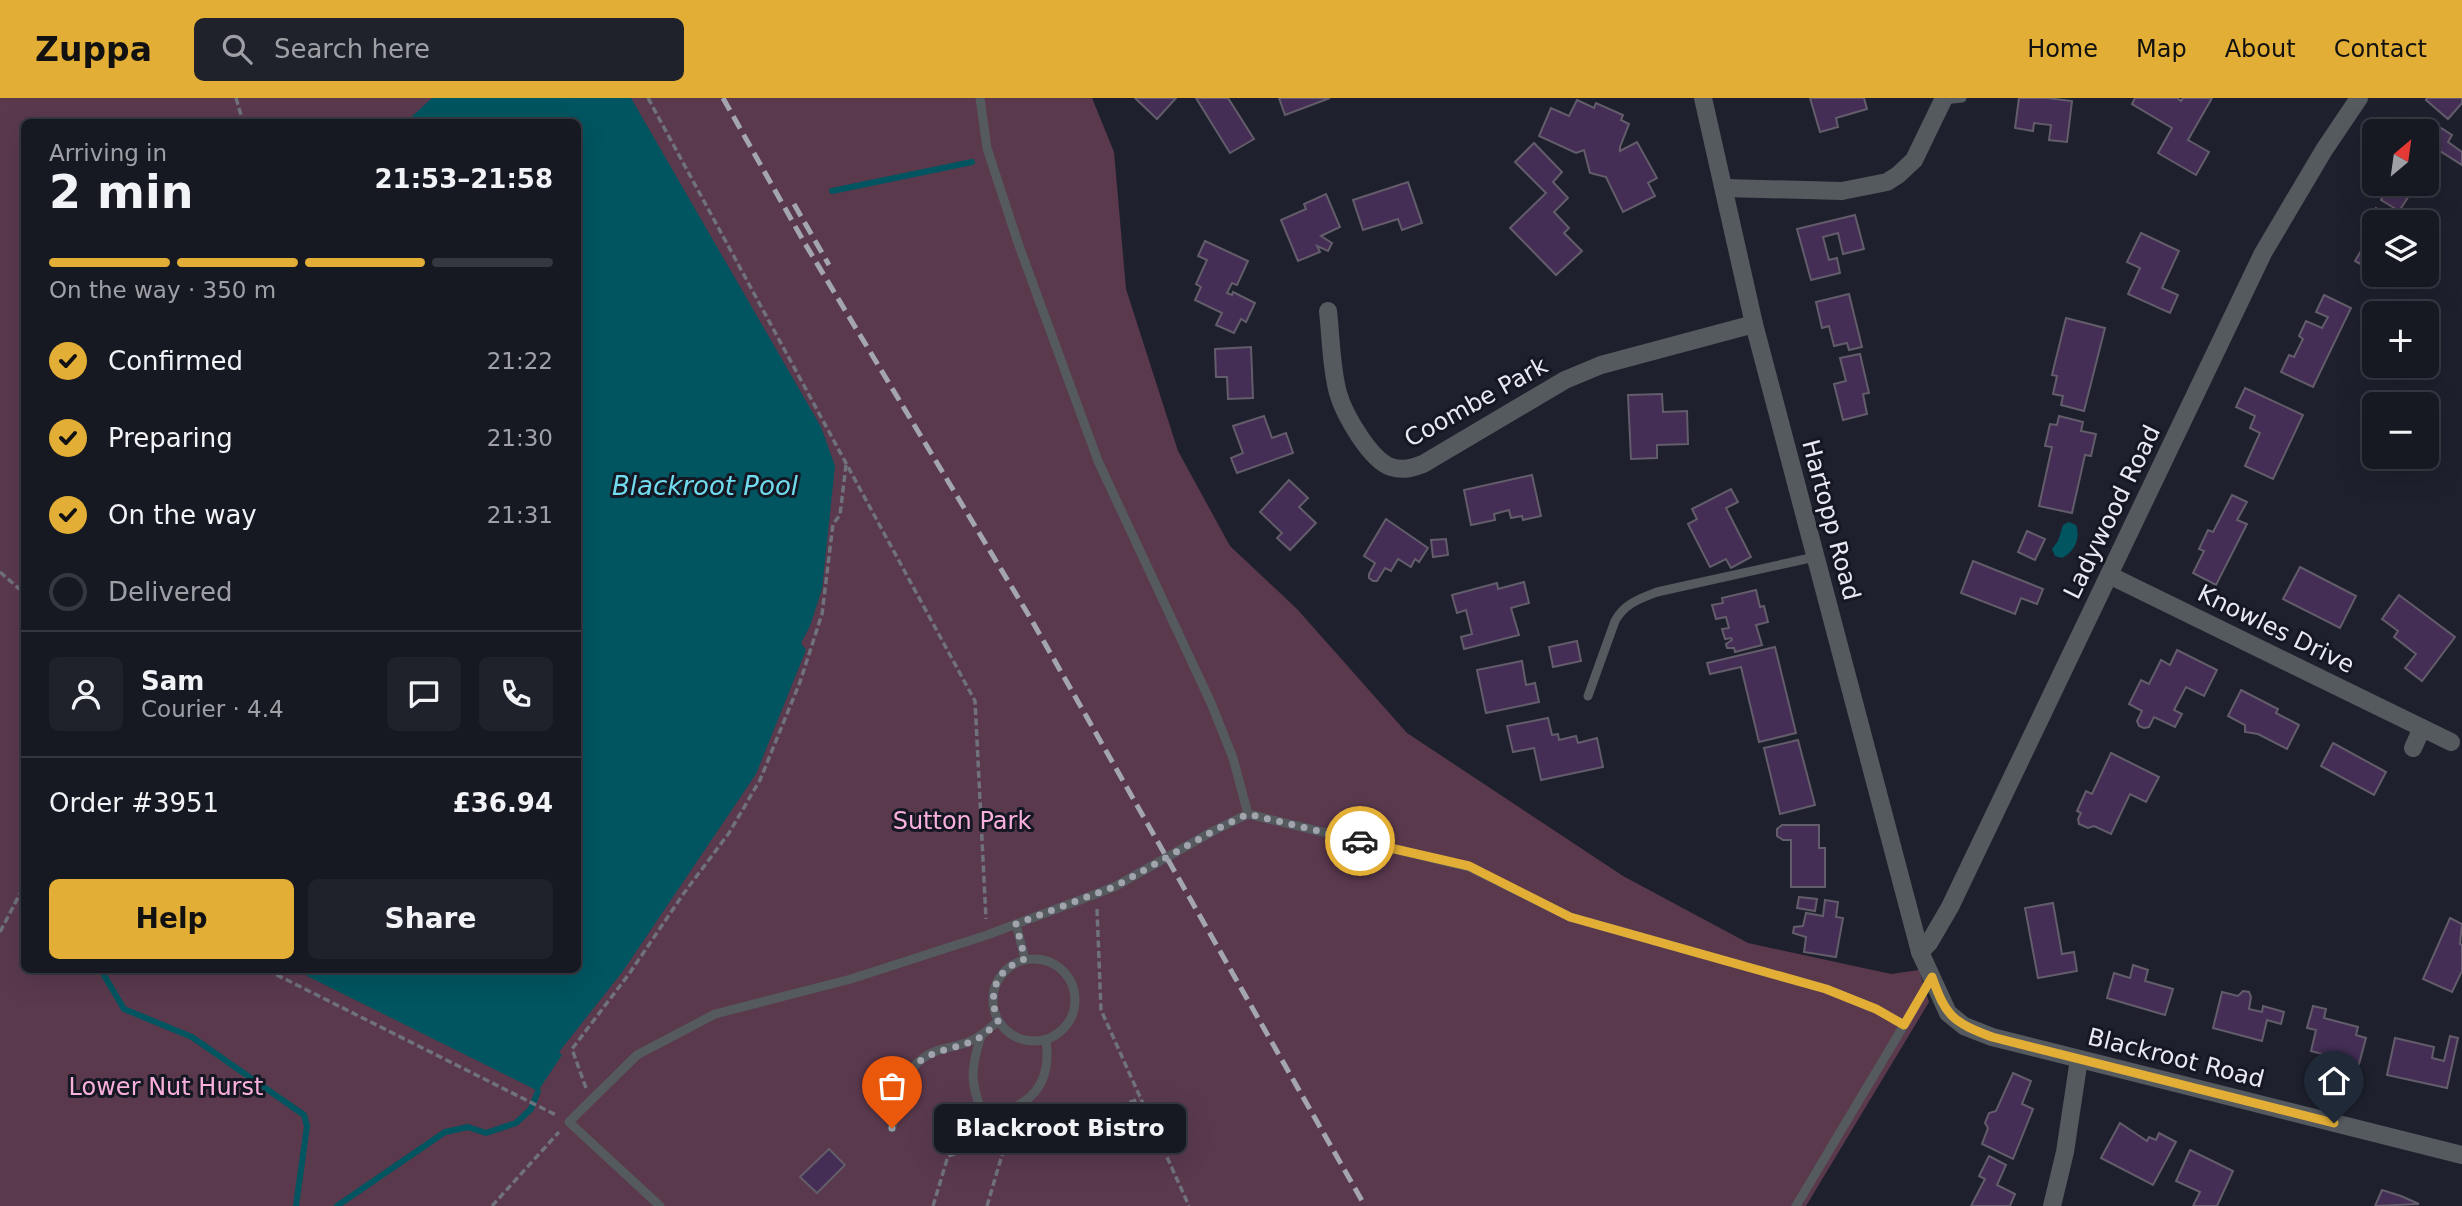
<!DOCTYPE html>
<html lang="en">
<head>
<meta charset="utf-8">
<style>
  body { margin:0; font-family:"DejaVu Sans",sans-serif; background:#1f222a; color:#f1f3f6; height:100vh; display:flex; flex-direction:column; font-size:26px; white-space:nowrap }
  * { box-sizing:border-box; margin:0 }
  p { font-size:23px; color:#9ea0a5 }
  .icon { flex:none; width:38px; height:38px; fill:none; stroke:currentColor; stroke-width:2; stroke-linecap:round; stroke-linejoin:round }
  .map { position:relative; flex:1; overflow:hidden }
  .panel { position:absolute; left:21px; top:21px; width:560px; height:854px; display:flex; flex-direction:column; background:#161922; border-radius:10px; box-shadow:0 7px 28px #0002,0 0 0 2px #353840 }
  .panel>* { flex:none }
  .needle { width:46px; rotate:29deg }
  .buttons { position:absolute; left:2362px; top:21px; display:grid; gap:14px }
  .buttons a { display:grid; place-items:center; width:77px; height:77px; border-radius:10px; background:#161922; box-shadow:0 7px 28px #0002,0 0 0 2px #353840; font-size:35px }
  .pin { position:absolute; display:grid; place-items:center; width:60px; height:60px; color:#fff; margin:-72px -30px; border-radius:50% 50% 50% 0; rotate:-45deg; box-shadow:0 0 7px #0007 }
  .pin .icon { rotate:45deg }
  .courier { position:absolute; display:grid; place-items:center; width:70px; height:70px; margin:-35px; border:5px solid #e3ae35; border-radius:50%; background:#fff; color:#222; box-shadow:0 2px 9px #0007 }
  .bubble { position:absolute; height:49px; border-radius:10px; background:#161922; box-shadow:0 7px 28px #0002,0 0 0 2px #353840; font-size:23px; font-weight:800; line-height:49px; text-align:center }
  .headline em { font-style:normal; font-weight:800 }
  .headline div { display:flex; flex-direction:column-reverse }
  .headline { display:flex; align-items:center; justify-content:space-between; height:119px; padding:0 28px }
  h1 { font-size:46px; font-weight:800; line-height:52px }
  .bar { display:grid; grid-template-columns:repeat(4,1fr); gap:10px 7px; align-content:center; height:84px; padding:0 28px }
  .bar i { height:9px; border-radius:5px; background:#353840 }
  .bar .selected { background:#e3ae35 }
  .bar p { grid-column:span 4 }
  .line { display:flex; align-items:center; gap:18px; padding:0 28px; border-top:2px solid #353840 }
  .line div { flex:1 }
  .round { display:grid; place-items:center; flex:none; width:74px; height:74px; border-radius:10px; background:#1f222a }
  ol { padding:0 28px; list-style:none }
  li { display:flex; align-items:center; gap:21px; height:77px }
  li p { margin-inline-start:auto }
  li .icon { padding:7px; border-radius:50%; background:#e3ae35; color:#111; stroke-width:4 }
  li:last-child { color:#9ea0a5 }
  li i { width:38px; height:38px; border:4px solid #353840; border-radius:50% }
  .button { display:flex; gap:14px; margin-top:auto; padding:14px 28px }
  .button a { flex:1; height:80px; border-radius:10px; background:#e3ae35; color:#111; font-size:28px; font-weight:800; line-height:80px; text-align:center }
  .button a+a { background:#1f222a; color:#f1f3f6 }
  header { display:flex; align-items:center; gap:42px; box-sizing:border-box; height:98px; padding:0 35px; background:#e3ae35; color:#111 }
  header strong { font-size:33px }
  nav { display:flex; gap:38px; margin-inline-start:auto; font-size:24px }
  .search { width:490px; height:63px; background:#1f222a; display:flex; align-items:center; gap:18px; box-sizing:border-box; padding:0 24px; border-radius:10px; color:#9ea0a5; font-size:26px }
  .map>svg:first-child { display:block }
  .green { fill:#5a394d; fill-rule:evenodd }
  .water { fill:#005560 }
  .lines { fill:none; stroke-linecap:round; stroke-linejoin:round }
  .stream { stroke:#005560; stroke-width:6 }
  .building { fill:#442e55; stroke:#635c6a; stroke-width:2 }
  .path { stroke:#6f717c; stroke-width:3.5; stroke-dasharray:7 3.5; stroke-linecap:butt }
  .service { stroke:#555a5f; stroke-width:9 }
  .minor { stroke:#555a5f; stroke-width:18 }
  .rail { stroke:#a3a5af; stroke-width:5; stroke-dasharray:14 7; stroke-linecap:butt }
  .done { stroke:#a1a3ad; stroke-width:7; stroke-dasharray:0 12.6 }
  .route { stroke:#e3ae35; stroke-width:9 }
  .labels { text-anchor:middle; stroke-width:6; stroke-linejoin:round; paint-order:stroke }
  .street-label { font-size:24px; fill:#e8e9f2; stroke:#151723 }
  .park-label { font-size:24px; fill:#fab0dc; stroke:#151723 }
  .water-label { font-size:26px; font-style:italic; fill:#71dced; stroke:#151723 }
</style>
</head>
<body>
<header>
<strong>Zuppa</strong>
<div class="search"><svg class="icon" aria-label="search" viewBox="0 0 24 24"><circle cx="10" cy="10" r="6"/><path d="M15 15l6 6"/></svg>Search here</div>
<nav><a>Home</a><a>Map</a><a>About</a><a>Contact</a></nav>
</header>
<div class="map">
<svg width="2462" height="1108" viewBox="0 0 2462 1108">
  <rect width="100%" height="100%" fill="#1e212d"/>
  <path class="green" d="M 0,0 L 1092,0 L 1114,54 L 1126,191 L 1178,353 L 1230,448 L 1297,511 L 1407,635 L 1623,778 L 1748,845 L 1891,876 L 1919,872 L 1929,904 L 1806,1108 L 0,1108 ZM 24,24 L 578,24 L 578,872 L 24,872 Z"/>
  <g class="water">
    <path d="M 432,0 L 631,0 L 821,329 L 835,368 L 822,491 L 810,528 L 801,545 L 806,552 L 756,676 L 623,873 L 559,954 L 562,957 L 538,993 L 295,872 L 578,872 L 578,24 L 406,24 Z"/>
    <path d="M 2069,424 L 2076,427 C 2081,441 2074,454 2062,460 L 2055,458 L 2052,451 L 2058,443 L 2063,427 Z"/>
  </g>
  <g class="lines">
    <g class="stream">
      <path d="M 832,93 L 972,64"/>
      <path d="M 101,872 L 124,911 L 192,939 L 304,1017 L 307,1028 L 296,1108"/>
      <path d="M 337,1108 L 445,1034 L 468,1029 L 486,1035 L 516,1025 L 531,1011 L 538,993"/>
    </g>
  </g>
  <g class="building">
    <path d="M 1135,0 L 1176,0 L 1157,21 Z"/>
    <path d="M 1196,0 L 1228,0 L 1254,41 L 1230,55 Z"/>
    <path d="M 1279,0 L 1330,0 L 1285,17 Z"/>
    <path d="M 1810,0 L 1864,0 L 1867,11 L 1836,20 L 1838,29 L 1820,34 Z"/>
    <path d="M 2019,0 L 2047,0 L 2072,3 L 2067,44 L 2049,42 L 2051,27 L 2034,25 L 2033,33 L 2015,30 Z"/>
    <path d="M 2135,0 L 2177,0 L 2181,3 L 2183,0 L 2212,0 L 2188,42 L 2209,54 L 2196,77 L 2158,55 L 2172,30 L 2132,6 Z"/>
    <path d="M 2427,0 L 2462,0 L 2462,5 L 2448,21 L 2426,2 Z"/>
    <path d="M 1577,2 L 1594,10 L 1596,5 L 1623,17 L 1621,22 L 1629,26 L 1620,49 L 1620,53 L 1637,44 L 1657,80 L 1648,85 L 1655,98 L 1623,114 L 1606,79 L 1590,75 L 1584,52 L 1576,55 L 1539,38 L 1551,10 L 1569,18 Z"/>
    <path d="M 2432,24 L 2452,37 L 2448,44 L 2462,54 L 2462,67 L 2435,50 L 2430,58 L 2438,64 L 2431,74 L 2427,71 L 2426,33 Z"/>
    <path d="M 1534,45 L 1562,74 L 1553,84 L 1568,100 L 1554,114 L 1569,130 L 1564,135 L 1582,153 L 1556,177 L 1510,130 L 1546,95 L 1515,64 Z"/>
    <path d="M 1408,84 L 1422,125 L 1402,132 L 1398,121 L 1363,132 L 1353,102 Z"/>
    <path d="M 2378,86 L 2417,86 L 2399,113 L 2381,102 L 2384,97 L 2375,91 Z"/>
    <path d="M 1326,96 L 1340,129 L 1321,138 L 1332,145 L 1328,153 L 1317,148 L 1320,154 L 1298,163 L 1281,122 L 1306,111 L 1304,106 Z"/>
    <path d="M 2376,110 L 2390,119 L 2387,124 L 2375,124 L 2375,174 L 2355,163 L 2373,133 L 2365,128 Z"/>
    <path d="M 1855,117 L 1864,151 L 1843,156 L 1838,135 L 1823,139 L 1829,162 L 1837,160 L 1840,175 L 1811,182 L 1797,131 Z"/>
    <path d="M 2141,135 L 2179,153 L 2162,190 L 2178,197 L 2170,215 L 2128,196 L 2140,170 L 2127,164 Z"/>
    <path d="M 1205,143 L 1248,163 L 1237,187 L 1232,185 L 1227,195 L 1232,197 L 1233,194 L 1255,205 L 1246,224 L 1241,221 L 1234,235 L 1216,227 L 1222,215 L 1195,202 L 1201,189 L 1196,186 L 1207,162 L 1198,158 Z"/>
    <path d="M 1849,196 L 1862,249 L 1849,252 L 1847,245 L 1834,248 L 1829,228 L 1822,230 L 1816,204 Z"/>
    <path d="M 2324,197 L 2351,210 L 2313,289 L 2281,274 L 2289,257 L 2294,259 L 2303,241 L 2299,238 L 2306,223 L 2322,230 L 2328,219 L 2316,214 Z"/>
    <path d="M 2066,220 L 2105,230 L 2084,313 L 2061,307 L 2063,298 L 2053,296 L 2057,278 L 2052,277 Z"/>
    <path d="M 1251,249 L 1253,300 L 1228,301 L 1227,279 L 1216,279 L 1215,251 Z"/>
    <path d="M 1860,256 L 1869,295 L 1863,296 L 1867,316 L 1843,322 L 1834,286 L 1846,283 L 1840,260 Z"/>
    <path d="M 2245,290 L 2303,317 L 2273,381 L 2245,368 L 2260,335 L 2250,330 L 2255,318 L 2236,309 Z"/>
    <path d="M 1662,296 L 1663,314 L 1687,313 L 1688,346 L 1657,347 L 1657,360 L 1631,361 L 1628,297 Z"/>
    <path d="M 1264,318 L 1272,340 L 1286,335 L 1293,355 L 1237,375 L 1231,360 L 1243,355 L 1233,328 Z"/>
    <path d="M 2059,318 L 2083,324 L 2081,333 L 2096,336 L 2091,358 L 2085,357 L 2072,415 L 2039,408 L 2052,349 L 2045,348 L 2050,326 L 2057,327 Z"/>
    <path d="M 1532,377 L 1541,418 L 1523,422 L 1522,418 L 1511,420 L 1509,412 L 1494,416 L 1495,422 L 1471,427 L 1464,392 Z"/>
    <path d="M 1289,382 L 1308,400 L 1299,409 L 1316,425 L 1290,452 L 1277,440 L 1282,435 L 1260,414 Z"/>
    <path d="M 1731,391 L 1738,404 L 1726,410 L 1751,459 L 1731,470 L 1726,461 L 1710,469 L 1688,426 L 1697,421 L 1692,411 Z"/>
    <path d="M 2232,397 L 2247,404 L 2237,422 L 2247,426 L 2216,487 L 2193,475 L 2204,453 L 2199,451 L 2208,432 L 2213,434 Z"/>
    <path d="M 1386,421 L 1428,450 L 1419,464 L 1415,461 L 1411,469 L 1398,461 L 1391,473 L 1385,470 L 1377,483 L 1373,483 L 1369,480 L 1369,476 L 1375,465 L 1364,458 Z"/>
    <path d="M 2027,433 L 2045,441 L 2035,462 L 2018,454 Z"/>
    <path d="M 1446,441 L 1448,457 L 1433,459 L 1431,442 Z"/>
    <path d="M 1973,463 L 2043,491 L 2037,506 L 2021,500 L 2015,516 L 1961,495 Z"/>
    <path d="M 2300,469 L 2356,498 L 2340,530 L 2283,501 Z"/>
    <path d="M 1524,484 L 1529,505 L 1511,510 L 1519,537 L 1464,551 L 1461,539 L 1472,536 L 1466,512 L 1457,515 L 1452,497 L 1497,485 L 1498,491 Z"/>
    <path d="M 1756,492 L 1760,509 L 1764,508 L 1768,524 L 1756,527 L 1762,547 L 1735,554 L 1734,550 L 1727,550 L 1726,546 L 1732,542 L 1731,540 L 1725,541 L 1722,531 L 1729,530 L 1726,519 L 1716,521 L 1712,507 L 1723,505 L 1722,500 Z"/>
    <path d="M 2399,497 L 2455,539 L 2422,583 L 2405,570 L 2416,556 L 2394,539 L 2398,533 L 2382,521 Z"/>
    <path d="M 1577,543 L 1581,563 L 1553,569 L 1549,549 Z"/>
    <path d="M 1775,549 L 1796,635 L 1759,644 L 1741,569 L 1710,576 L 1707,565 Z"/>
    <path d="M 2177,552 L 2217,572 L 2204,598 L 2186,589 L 2174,612 L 2182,616 L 2175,629 L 2154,619 L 2149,629 L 2144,630 L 2139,628 L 2137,623 L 2142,613 L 2129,606 L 2141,582 L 2149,586 L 2161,562 L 2170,567 Z"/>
    <path d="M 1522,563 L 1526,587 L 1535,585 L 1539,604 L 1486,615 L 1477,572 Z"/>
    <path d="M 2241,592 L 2278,611 L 2276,615 L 2299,627 L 2287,651 L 2258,636 L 2245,634 L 2245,627 L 2228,618 Z"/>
    <path d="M 1548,620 L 1552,637 L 1558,636 L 1559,642 L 1576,638 L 1578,645 L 1597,640 L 1603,669 L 1541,682 L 1534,650 L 1513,654 L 1507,628 Z"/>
    <path d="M 1798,642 L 1815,707 L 1780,716 L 1764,650 Z"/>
    <path d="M 2333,645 L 2386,674 L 2374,697 L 2321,668 Z"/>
    <path d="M 2111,655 L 2159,679 L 2146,704 L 2130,696 L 2111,736 L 2094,728 L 2088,730 L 2079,726 L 2078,721 L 2081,715 L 2077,713 L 2086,693 L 2092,696 Z"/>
    <path d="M 1782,727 L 1819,727 L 1819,750 L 1825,750 L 1825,789 L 1791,789 L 1791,742 L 1783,742 L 1777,738 L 1777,731 Z"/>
    <path d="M 1799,799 L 1817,801 L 1815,813 L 1797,810 Z"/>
    <path d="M 1825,802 L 1838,804 L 1836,819 L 1843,820 L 1836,859 L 1804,854 L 1806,839 L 1793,835 L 1794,829 L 1803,828 L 1806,815 L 1823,818 Z"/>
    <path d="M 2053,805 L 2062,856 L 2074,854 L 2077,873 L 2038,880 L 2025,810 Z"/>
    <path d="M 2450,820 L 2462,826 L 2460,846 L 2462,847 L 2462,873 L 2452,894 L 2423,881 Z"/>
    <path d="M 2133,867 L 2148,872 L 2145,883 L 2173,891 L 2165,917 L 2107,900 L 2114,875 L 2130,880 Z"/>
    <path d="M 2243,893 L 2249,894 L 2251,899 L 2249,911 L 2262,914 L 2263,908 L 2284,914 L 2281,926 L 2267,922 L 2262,943 L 2213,930 L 2222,894 L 2238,898 Z"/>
    <path d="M 2313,908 L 2326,911 L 2324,920 L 2358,929 L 2356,937 L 2366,940 L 2359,966 L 2311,953 L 2316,932 L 2307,930 Z"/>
    <path d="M 2450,938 L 2458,940 L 2447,990 L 2387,977 L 2395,940 L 2434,949 L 2432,960 L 2444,963 Z"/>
    <path d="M 2013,975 L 2031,983 L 2022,1006 L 2033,1011 L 2013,1061 L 1982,1046 L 1988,1030 L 1985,1025 L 1989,1015 L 1996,1013 Z"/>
    <path d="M 2120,1025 L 2147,1043 L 2149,1039 L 2156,1042 L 2159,1035 L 2176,1044 L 2153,1087 L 2101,1060 Z"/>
    <path d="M 829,1051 L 845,1067 L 817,1095 L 800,1079 Z"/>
    <path d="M 2190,1052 L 2233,1073 L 2217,1108 L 2193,1108 L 2200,1094 L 2176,1083 Z"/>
    <path d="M 1989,1058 L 2006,1067 L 1997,1087 L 2015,1096 L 2010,1108 L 1971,1108 L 1985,1081 L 1979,1078 Z"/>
    <path d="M 2382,1092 L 2401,1098 L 2419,1106 L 2375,1108 Z"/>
  </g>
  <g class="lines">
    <g class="path">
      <path d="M 236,0 L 243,24"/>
      <path d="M 648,0 L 975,603 L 986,821"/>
      <path d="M 0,474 L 24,495"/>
      <path d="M 1097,811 L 1101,912 L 1189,1108"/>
      <path d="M 0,834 L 24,788"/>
      <path d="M 267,872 L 556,1017"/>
      <path d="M 586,990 L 572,951 L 629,876 L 684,795 L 729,735 L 760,682 L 800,584 L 822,516 L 833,426 L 840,417 L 846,367"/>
      <path d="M 492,1108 L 559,1034"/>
      <path d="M 933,1108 L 948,1058 L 1140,1001"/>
      <path d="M 987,1108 L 1007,1040"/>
    </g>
    <g class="service">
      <path d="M 980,0 L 987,50 L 1018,145 L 1098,363 L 1211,605 L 1233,660 L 1248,716"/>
      <path d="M 1943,2 L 1962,0"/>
      <path d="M 1588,598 L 1615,523 C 1624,506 1639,501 1657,494 L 1815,459"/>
      <path d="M 1016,826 L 1025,861"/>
      <circle cx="1034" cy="902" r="41"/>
      <path d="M 981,938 C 969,976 971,984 984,1021"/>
      <path d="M 892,1030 C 898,1000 903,966 936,953 C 944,950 953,949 962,946 C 977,942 987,933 998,923"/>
      <path d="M 958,1032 C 1007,1012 1055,1007 1046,942"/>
      <path d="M 660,1108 L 569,1024 L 637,957 L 715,916 L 851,881 L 987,837 L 1096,796 L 1116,788 L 1215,732 L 1248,716 L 1469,769 L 1570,819 L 1826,891 L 1876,911 L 1904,927 L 1931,881"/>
      <path d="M 1796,1108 L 1904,927"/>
    </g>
    <g class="minor">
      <path d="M 1703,0 L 1754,226 L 1920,854 L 1948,915 L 1964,928 L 1992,939 L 2462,1057"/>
      <path d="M 1725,90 L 1842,93 L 1887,84 L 1898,77 L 1914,62 L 1944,0"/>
      <path d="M 1328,213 C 1331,240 1331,269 1338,295 C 1344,316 1370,362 1391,369 C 1403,373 1412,370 1423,366 L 1565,282 L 1601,267 L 1754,226"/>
      <path d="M 2109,477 L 2451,644"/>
      <path d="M 2413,650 L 2422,630"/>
      <path d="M 1920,854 L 1929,845 L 1950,809 L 2263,155 L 2324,52 L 2359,0"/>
      <path d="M 2052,1108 L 2065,1054 L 2079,961"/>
    </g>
    <g class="rail">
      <path d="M 723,0 L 804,144 L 1031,521 L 1365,1108"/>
      <path d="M 794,106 L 829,167"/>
    </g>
  </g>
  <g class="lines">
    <path class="done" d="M 892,1030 C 895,1014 897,997 904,982 C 921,948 955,955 982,938 C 988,934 993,928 998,923 C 987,895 996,871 1025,861 L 1016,826 L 1116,788 L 1215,732 L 1248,716 L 1360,743"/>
    <path class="route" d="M 1360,743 L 1469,768 L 1570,819 L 1826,891 L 1876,911 L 1904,927 L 1932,879 C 1946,919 1953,924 1992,939 L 2334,1025"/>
  </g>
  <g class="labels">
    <g class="street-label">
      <text transform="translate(1476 304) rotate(-29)" y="8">Coombe Park</text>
      <text transform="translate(2112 414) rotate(-64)" y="8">Ladywood Road</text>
      <text transform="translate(1831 422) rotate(75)" y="8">Hartopp Road</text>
      <text transform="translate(2276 531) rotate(26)" y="8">Knowles Drive</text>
      <text transform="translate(2176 960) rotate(14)" y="8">Blackroot Road</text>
    </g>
    <g class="park-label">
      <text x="962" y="731">Sutton Park</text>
      <text x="166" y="997">Lower Nut Hurst</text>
    </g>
    <g class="water-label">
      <text x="705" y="397">Blackroot Pool</text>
    </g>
  </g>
</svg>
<div class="buttons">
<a><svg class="needle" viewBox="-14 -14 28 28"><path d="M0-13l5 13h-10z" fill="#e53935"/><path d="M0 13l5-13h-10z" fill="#9ea0a5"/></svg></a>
<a><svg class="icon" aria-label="layers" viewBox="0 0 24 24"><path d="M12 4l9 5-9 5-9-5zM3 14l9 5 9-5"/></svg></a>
<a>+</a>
<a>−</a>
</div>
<div class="pin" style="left:892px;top:1030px;background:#ea580c"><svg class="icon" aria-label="bag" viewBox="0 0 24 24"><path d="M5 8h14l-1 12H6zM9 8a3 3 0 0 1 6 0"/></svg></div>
<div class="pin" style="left:2334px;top:1025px;background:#1f2937"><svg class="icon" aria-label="home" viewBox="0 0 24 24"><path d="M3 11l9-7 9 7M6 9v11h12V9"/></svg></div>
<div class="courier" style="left:1360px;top:743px"><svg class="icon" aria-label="car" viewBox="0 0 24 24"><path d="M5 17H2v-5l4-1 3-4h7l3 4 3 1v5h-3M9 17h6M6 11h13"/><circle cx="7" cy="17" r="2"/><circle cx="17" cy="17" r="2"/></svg></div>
<div class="bubble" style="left:934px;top:1006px;width:252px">Blackroot Bistro</div>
<section class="panel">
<div class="headline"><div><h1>2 min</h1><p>Arriving in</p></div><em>21:53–21:58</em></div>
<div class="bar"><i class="selected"></i><i class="selected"></i><i class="selected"></i><i></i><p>On the way · 350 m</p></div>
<ol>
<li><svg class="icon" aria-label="check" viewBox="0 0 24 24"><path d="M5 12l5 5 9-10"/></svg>Confirmed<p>21:22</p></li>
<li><svg class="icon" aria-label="check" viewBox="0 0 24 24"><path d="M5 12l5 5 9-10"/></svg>Preparing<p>21:30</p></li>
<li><svg class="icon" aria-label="check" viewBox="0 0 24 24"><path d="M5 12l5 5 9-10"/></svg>On the way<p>21:31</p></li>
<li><i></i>Delivered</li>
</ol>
<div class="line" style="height:126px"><a class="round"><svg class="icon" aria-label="person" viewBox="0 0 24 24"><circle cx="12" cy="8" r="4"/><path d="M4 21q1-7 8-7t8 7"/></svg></a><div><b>Sam</b><p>Courier · 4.4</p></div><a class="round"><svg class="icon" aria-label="chat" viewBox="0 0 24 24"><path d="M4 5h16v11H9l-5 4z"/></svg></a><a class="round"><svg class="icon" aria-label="phone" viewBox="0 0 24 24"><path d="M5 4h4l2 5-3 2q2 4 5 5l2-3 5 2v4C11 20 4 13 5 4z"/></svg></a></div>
<div class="line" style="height:91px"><div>Order #3951</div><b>£36.94</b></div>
<div class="button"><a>Help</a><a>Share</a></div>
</section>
</div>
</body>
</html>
